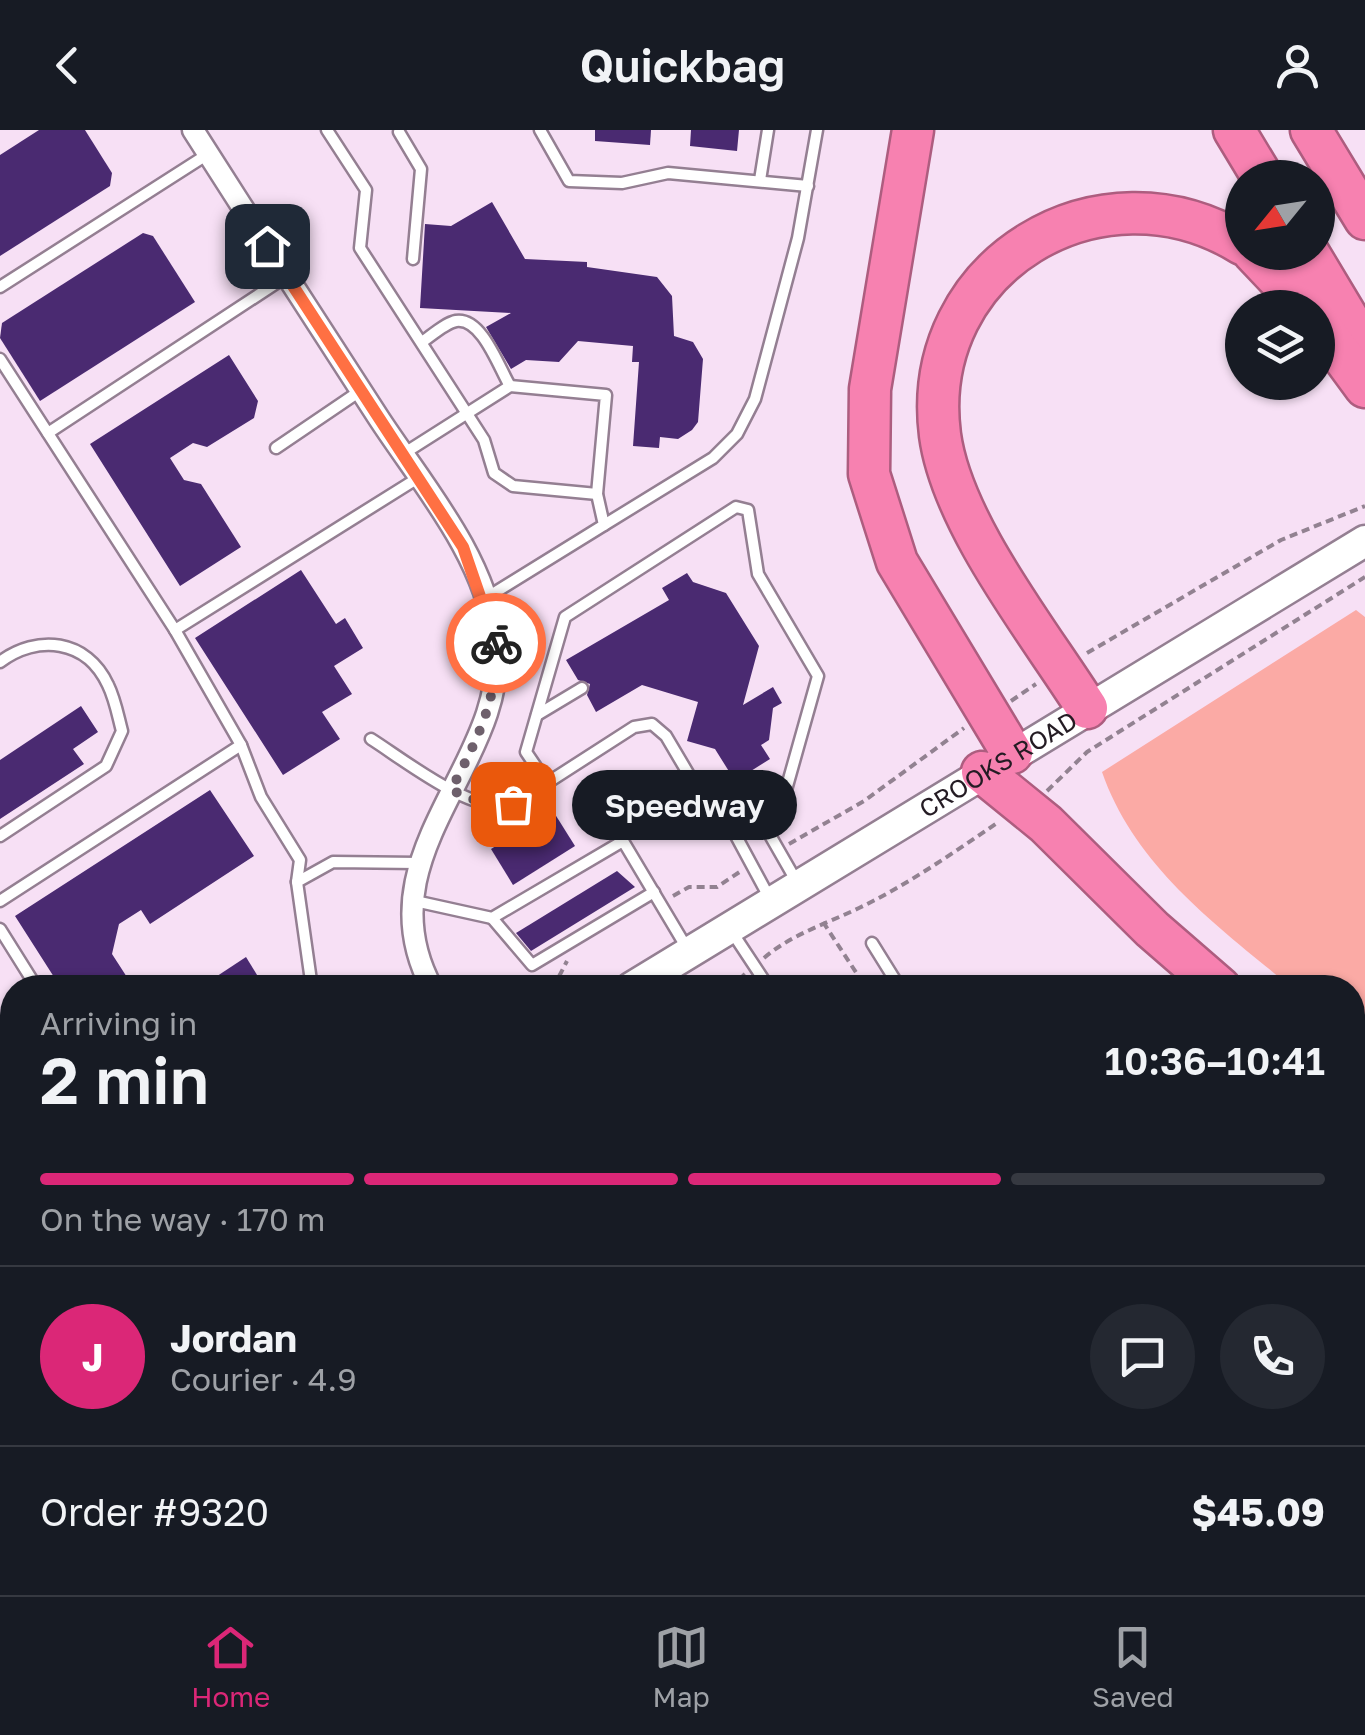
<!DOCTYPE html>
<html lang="en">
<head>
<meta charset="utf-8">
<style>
  body { margin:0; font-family:"Golos Text",sans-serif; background:#242831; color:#f1f3f6; height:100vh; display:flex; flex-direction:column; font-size:38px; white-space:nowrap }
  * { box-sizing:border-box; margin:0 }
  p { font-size:32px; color:#9ea1a6 }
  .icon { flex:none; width:55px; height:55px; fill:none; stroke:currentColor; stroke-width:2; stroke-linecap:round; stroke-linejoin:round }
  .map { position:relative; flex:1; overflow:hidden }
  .sheet { position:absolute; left:0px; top:845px; width:1365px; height:620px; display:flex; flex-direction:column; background:#171b24; border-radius:40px 40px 0 0; box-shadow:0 2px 8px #0004 }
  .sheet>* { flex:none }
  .needle { width:65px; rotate:240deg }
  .buttons { position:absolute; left:1225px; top:30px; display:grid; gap:20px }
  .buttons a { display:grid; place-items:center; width:110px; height:110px; border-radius:50%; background:#171b24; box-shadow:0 2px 8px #0004; font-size:50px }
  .pin { position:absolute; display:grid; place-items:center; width:85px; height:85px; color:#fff; margin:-42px; border-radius:20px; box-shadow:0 5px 15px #0006 }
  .courier { position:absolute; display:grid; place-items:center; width:100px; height:100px; margin:-50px; border:8px solid #ff7043; border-radius:50%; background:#fff; color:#222; box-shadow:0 2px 12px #0007 }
  .bubble { position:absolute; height:70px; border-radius:35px; background:#171b24; box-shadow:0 2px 8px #0004; font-size:32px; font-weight:600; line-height:70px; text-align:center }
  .headline em { font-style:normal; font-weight:600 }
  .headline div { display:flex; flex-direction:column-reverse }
  .headline { display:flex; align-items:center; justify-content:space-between; height:170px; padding:0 40px }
  h1 { font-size:65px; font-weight:600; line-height:75px }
  .bar { display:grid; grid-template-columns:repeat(4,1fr); gap:15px 10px; align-content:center; height:120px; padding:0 40px }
  .bar i { height:12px; border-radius:8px; background:#363941 }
  .bar .selected { background:#db2777 }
  .bar p { grid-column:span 4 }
  .line { display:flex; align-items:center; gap:25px; padding:0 40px; border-top:2px solid #363941 }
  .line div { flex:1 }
  .round { display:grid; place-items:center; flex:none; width:105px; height:105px; border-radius:52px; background:#242831 }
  header { display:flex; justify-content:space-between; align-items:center; height:130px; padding:0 40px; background:#171b24; font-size:45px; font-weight:600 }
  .dock { display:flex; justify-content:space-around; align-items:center; height:140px; border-top:2px solid #363941; background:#171b24; font-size:28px; color:#9ea1a6 }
  .dock a { display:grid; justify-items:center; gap:5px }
  .dock .selected { color:#db2777 }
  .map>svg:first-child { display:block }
  .green { fill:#fbaaa5 }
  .building { fill:#4a2a71 }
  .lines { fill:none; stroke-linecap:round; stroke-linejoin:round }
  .lane-casing { stroke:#947f92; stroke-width:15 }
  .street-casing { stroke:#947f92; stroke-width:25 }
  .secondary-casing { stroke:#947f92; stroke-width:35 }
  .highway-casing { stroke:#ad5d7f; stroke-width:45 }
  .path { stroke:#928291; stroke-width:4; stroke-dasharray:8 5; stroke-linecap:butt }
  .lane { stroke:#fff; stroke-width:10 }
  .street { stroke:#fff; stroke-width:20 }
  .secondary { stroke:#fff; stroke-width:30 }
  .highway { stroke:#f781b0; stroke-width:40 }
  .done { stroke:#6e606c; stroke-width:10; stroke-dasharray:0 18 }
  .route { stroke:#ff7043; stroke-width:12 }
  .labels { text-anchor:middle; stroke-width:10; stroke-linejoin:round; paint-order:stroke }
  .street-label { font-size:25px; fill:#241b23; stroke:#f7e0f5 }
</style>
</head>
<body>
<header><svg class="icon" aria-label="back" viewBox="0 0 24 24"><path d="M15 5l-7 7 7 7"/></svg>Quickbag<svg class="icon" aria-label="person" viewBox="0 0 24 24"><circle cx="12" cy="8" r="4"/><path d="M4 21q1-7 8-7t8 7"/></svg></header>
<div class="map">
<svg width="1365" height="1465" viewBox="0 0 1365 1465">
  <rect width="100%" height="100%" fill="#f7e0f5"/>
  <g class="green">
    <path d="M 1356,480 L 1365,487 L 1365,886 L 1353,881 L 1352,858 L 1298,857 L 1285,852 C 1212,792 1134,734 1102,642 Z"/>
    <path d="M 0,1235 L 12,1243 L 12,1335 L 0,1329 Z"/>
    <path d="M 225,1453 L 385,1453 L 405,1465 L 246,1465 Z"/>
  </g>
  <g class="building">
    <path d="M 39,0 L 85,0 L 112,43 L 110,56 L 0,126 L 0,25 Z"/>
    <path d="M 595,0 L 651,0 L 650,15 L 595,11 Z"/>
    <path d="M 691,0 L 739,0 L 737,21 L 690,16 Z"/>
    <path d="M 492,72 L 525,129 L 587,132 L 587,137 L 657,147 L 672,166 L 674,206 L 693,212 L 703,229 L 698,292 L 692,300 L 678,309 L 660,307 L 659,318 L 633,316 L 639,232 L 632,232 L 633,216 L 578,211 L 559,232 L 526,230 L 511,239 L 486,197 L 511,183 L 420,178 L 425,94 L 451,96 Z"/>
    <path d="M 143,103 L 153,106 L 195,172 L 40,271 L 0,208 L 2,193 Z"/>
    <path d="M 229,225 L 258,271 L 254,288 L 207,317 L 193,313 L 170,328 L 184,350 L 201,354 L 241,417 L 180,456 L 90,314 Z"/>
    <path d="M 301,440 L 336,494 L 345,488 L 363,518 L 334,536 L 352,564 L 322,582 L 340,609 L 283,645 L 195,508 Z"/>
    <path d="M 687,443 L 693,452 L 726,463 L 759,516 L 743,575 L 773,557 L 782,573 L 773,578 L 769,610 L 761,615 L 770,629 L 735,651 L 715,619 L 687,611 L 698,572 L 642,555 L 596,582 L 587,565 L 590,554 L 578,550 L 566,530 L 669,470 L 662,458 Z"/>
    <path d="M 81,576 L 98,602 L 73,619 L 84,634 L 0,689 L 0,630 Z"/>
    <path d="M 210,660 L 254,726 L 150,794 L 141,780 L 119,794 L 112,824 L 134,858 L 61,858 L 15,786 Z"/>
    <path d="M 553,681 L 575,716 L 513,755 L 491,719 Z"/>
    <path d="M 617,741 L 635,757 L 531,821 L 516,803 Z"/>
    <path d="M 246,827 L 265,858 L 199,858 Z"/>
  </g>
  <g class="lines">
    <g class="lane-casing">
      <g id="lane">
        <path d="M 327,0 L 366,60 L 360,118 L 484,310 L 494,343 L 513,356 L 597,364"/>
        <path d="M 540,0 L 569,51 L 622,53 L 668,43 L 808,56"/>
        <path d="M 399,2 L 421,39 L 413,129"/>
        <path d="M 760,50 L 768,0"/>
        <path d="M 0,157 L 208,24"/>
        <path d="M 422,212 C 431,206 445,193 456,191 C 482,187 499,238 510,256"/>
        <path d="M 0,229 L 175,500 L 241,615 L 0,771"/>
        <path d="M 48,303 L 287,146"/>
        <path d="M 276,318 L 360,261"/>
        <path d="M 403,324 L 510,256 L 606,265 L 597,364 L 604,395 L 486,468"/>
        <path d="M 604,395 L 713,328 L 737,304 L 755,269 L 798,108 L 817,0"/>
        <path d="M 175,500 L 418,348"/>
        <path d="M 0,532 C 37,504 87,509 108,555 C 115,569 118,586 122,601 L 106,636 L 0,706"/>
        <path d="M 537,585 L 582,558"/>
        <path d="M 371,609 C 403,629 475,687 513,674 C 524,670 536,659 547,653 L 526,622 L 565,487 L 736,377 L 748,380 L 758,444 L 818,546 L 784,667 L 735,704 L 769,767"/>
        <path d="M 241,615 L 261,667 L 300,730 L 297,752"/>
        <path d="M 547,653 L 634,597 L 652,594 L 666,606 L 705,672 L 735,704"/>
        <path d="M 759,686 L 798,754"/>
        <path d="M 415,771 L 492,788 L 623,711 L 688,820"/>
        <path d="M 492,788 L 532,835 L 654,762"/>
        <path d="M 0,799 L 37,858"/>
        <path d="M 732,802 L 769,858"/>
        <path d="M 872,813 L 900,858"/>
        <path d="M 671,837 L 683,858"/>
        <path d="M 312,858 L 297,752 L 333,732 L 418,733"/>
        <path d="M 0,1051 L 12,1072"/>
        <path d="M 1352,1070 L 1365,1071"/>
        <path d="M 0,1191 L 12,1197"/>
        <path d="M 1352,1237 L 1365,1220"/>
        <path d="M 1352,1337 L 1365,1346"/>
        <path d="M 1352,1448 L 1365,1430"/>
        <path d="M 441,1452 L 459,1465"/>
        <path d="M 745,1452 L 762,1465"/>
        <path d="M 1191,1452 L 1209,1465"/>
        <path d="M 533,1465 L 551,1452"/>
        <path d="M 605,1465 L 615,1452"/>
        <path d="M 850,1465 L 859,1452"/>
        <path d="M 1341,1465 L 1349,1452"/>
      </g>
    </g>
    <g class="street-casing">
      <g id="street">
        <path d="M 193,0 C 254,96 316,191 378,287 C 421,353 484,425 495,506 C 514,631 359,723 432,858"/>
        <path d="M 1058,1452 L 1075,1465"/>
      </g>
    </g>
    <g class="secondary-casing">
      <g id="secondary">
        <path id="s1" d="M 631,858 L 1365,411"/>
        <path d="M 166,1465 L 171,1452"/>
      </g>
    </g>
    <g class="highway-casing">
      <g id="highway">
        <path d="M 913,0 L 870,259 L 869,344 L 897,432 L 1012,623"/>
        <path d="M 1234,0 L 1263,48"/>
        <path d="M 1311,0 L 1365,89"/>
        <path d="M 1253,122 L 1306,178"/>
        <path d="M 1308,122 L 1365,217"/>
        <path d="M 1318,193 L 1365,257"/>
        <path d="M 1087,578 C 1039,502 952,394 940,305 C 918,135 1101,27 1242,114"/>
        <path d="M 982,642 L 1046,694 L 1152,799 L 1220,858"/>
        <path d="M 1352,931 L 1365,935"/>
      </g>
    </g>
    <g class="path">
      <path d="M 1087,523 L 1281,410 L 1365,376"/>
      <path d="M 1011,571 L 1036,554"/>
      <path d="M 1047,661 L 1087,622 L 1365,447"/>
      <path d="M 789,714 L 864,671 L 964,598"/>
      <path d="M 673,766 L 689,757 L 717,757 L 741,741"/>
      <path d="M 823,792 L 861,850"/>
      <path d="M 764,828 C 792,804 826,794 859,778 C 907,755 953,723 997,693"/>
      <path d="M 553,858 L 567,831"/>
      <path d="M 730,858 L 745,844"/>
      <path d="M 0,1292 L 12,1298"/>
      <path d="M 297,1452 L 318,1465"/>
      <path d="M 123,1465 L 127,1452"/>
      <path d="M 204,1465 L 210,1452"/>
    </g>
    <use href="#lane" class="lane"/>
    <use href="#street" class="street"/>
    <use href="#secondary" class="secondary"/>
    <use href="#highway" class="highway"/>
  </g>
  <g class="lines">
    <path class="done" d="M 496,513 C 499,568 476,612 451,660 L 489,676 L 513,674"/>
    <path class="route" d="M 267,116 L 463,417 L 496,513"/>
  </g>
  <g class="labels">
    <g class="street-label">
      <text dy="9" stroke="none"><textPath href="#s1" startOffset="430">CROOKS ROAD</textPath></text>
    </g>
  </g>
</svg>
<div class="buttons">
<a><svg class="needle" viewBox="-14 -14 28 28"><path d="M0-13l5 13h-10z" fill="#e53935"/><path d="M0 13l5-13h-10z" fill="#9ea1a6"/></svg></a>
<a><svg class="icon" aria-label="layers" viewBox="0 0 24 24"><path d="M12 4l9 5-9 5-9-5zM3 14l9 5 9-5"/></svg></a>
</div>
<div class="pin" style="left:513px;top:674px;background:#ea580c"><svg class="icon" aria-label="bag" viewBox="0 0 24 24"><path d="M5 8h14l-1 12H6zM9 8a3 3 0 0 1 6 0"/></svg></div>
<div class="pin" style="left:267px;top:116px;background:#1f2937"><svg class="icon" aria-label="home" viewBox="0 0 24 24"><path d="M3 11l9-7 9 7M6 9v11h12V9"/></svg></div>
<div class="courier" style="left:496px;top:513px"><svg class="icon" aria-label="bike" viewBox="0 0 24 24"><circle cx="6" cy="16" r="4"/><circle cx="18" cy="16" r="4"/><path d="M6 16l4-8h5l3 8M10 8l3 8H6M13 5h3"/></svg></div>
<div class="bubble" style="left:572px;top:640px;width:225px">Speedway</div>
<section class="sheet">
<div class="headline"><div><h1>2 min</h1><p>Arriving in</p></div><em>10:36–10:41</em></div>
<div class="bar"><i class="selected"></i><i class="selected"></i><i class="selected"></i><i></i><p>On the way · 170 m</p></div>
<div class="line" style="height:180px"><b class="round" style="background:#db2777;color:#fff">J</b><div><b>Jordan</b><p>Courier · 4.9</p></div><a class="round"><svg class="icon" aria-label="chat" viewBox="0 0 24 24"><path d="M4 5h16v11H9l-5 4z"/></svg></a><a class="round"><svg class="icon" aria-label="phone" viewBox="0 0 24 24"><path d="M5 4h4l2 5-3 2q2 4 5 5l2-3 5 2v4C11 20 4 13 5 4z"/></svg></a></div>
<div class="line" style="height:130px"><div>Order #9320</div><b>$45.09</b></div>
</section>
</div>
<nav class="dock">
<a class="selected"><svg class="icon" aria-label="home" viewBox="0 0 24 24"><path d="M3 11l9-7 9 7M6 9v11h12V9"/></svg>Home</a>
<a><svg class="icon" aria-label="map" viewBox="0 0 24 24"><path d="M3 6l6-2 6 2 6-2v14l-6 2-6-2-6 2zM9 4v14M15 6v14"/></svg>Map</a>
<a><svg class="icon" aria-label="saved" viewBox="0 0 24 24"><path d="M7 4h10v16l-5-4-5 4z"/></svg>Saved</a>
</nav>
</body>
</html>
